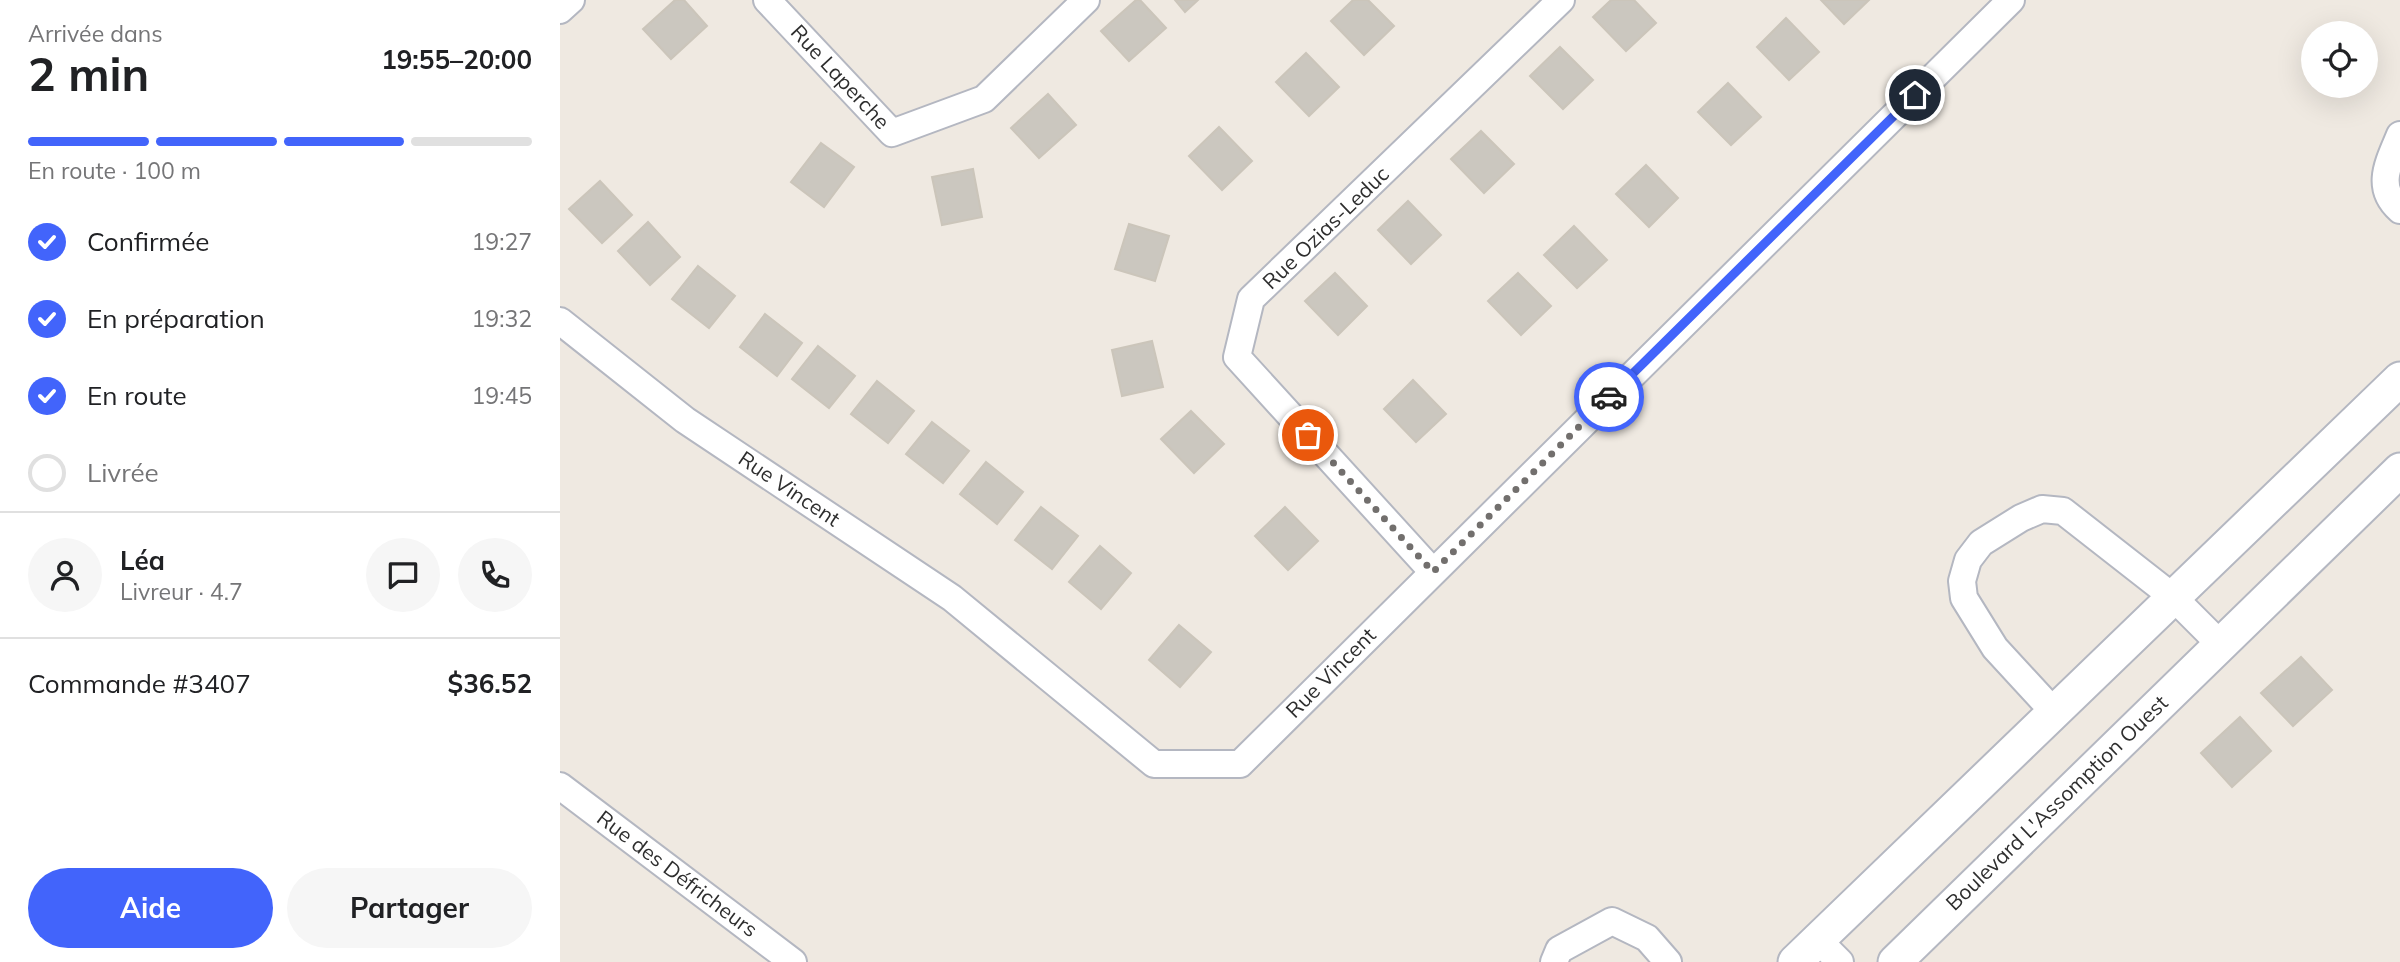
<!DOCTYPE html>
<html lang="fr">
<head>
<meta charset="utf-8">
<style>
  body { margin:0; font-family:Mulish,sans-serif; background:#f6f6f6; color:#202124; height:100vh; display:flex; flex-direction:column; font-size:26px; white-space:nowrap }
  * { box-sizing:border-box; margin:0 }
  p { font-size:23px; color:#757577 }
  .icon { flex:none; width:38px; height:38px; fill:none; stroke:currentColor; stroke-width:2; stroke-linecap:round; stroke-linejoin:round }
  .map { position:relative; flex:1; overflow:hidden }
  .drawer { display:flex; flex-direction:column; background:#fff; width:560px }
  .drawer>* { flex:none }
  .controls { position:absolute; left:1741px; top:21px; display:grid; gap:14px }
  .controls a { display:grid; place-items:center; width:77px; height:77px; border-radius:50%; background:#fff; box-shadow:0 7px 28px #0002; font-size:35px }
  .pin { position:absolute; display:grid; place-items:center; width:60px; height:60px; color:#fff; margin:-30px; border:4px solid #fff; border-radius:50%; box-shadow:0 2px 7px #0007 }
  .courier { position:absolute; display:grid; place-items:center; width:70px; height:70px; margin:-35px; border:5px solid #4264fb; border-radius:50%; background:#fff; color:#222; box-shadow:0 2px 9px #0007 }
  .headline em { font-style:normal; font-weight:700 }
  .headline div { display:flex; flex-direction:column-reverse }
  .headline { display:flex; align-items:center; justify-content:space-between; height:119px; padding:0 28px }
  h1 { font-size:46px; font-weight:700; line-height:52px }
  .bar { display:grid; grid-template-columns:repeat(4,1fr); gap:10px 7px; align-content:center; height:84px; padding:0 28px }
  .bar i { height:9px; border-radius:5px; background:#e0e0e0 }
  .bar .active { background:#4264fb }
  .bar p { grid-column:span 4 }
  .line { display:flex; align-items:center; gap:18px; padding:0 28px; border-top:2px solid #e0e0e0 }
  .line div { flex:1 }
  .round { display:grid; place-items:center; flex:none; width:74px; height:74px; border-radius:37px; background:#f6f6f6 }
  ol { padding:0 28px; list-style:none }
  li { display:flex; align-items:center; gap:21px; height:77px }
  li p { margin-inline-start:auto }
  li .icon { padding:7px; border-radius:50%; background:#4264fb; color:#fff; stroke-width:4 }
  li:last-child { color:#757577 }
  li i { width:38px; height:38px; border:4px solid #e0e0e0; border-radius:50% }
  .cta { display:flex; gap:14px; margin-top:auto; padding:14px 28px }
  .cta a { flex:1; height:80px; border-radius:42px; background:#4264fb; color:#fff; font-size:28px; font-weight:700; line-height:80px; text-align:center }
  .cta a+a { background:#f6f6f6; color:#202124 }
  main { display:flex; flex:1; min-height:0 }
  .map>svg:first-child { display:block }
  .building { fill:#cbc7bf; stroke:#cbc5ba; stroke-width:2 }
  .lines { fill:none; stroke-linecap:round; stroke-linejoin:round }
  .minor-casing { stroke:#b4b7c1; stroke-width:30 }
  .tertiary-casing { stroke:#b4b7c1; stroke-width:37 }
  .minor { stroke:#fff; stroke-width:26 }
  .tertiary { stroke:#fff; stroke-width:33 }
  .done { stroke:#726f6d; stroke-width:7; stroke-dasharray:0 12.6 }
  .route { stroke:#4264fb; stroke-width:9 }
  .labels { text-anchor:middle; stroke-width:5; stroke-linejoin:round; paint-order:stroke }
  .street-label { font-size:21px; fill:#2e2e2e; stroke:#fff }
</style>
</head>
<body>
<main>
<section class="drawer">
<div class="headline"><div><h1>2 min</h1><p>Arrivée dans</p></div><em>19:55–20:00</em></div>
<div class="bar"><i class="active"></i><i class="active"></i><i class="active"></i><i></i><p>En route · 100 m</p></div>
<ol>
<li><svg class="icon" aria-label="check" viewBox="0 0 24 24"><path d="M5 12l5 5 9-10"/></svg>Confirmée<p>19:27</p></li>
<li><svg class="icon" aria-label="check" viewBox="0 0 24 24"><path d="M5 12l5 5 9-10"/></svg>En préparation<p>19:32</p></li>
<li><svg class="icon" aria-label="check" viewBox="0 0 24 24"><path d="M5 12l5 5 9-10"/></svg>En route<p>19:45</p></li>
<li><i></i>Livrée</li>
</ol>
<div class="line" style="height:126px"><a class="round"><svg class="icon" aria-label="person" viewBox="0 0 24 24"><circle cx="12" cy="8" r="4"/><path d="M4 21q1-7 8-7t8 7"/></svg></a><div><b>Léa</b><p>Livreur · 4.7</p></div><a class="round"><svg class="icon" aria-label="chat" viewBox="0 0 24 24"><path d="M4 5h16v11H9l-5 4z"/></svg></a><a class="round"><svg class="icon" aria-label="phone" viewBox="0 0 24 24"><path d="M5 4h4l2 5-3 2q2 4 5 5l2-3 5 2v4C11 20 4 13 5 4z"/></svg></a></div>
<div class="line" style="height:91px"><div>Commande #3407</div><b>$36.52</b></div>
<div class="cta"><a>Aide</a><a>Partager</a></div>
</section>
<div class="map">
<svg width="1840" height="962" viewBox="0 0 1840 962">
  <rect width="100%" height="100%" fill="#efe9e1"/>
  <g class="building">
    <path d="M 115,0 L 124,0 L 147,26 L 111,59 L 83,29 Z"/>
    <path d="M 576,0 L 580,0 L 606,28 L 569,61 L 541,31 Z"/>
    <path d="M 615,0 L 638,0 L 625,12 Z"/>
    <path d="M 793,0 L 808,0 L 834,26 L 804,55 L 771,21 Z"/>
    <path d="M 1051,0 L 1074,0 L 1096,23 L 1066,51 L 1033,17 Z"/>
    <path d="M 1261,0 L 1309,0 L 1284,24 Z"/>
    <path d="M 1226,18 L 1259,52 L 1229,80 L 1197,47 Z"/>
    <path d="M 1000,47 L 1033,80 L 1003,109 L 970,76 Z"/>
    <path d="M 746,53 L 779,87 L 749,116 L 716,82 Z"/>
    <path d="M 1168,83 L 1201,117 L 1171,145 L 1138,112 Z"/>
    <path d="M 488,94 L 516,125 L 479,158 L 451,128 Z"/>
    <path d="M 659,127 L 692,161 L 662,190 L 629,156 Z"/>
    <path d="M 921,131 L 954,164 L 924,193 L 891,159 Z"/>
    <path d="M 261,143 L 294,167 L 264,207 L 231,182 Z"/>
    <path d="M 1086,165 L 1118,198 L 1089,227 L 1056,194 Z"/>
    <path d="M 413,169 L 422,217 L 382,225 L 372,177 Z"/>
    <path d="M 40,181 L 72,215 L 42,243 L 9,209 Z"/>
    <path d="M 848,201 L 881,235 L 851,264 L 818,230 Z"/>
    <path d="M 88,222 L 120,257 L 90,285 L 58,251 Z"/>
    <path d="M 569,224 L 609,236 L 595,281 L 555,269 Z"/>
    <path d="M 1014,226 L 1047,260 L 1017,288 L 984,255 Z"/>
    <path d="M 138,266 L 175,296 L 149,328 L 112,299 Z"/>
    <path d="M 775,273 L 807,306 L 778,335 L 745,301 Z"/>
    <path d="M 958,273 L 991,306 L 961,335 L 928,301 Z"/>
    <path d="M 205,314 L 242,343 L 217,376 L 180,347 Z"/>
    <path d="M 592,341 L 603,387 L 562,396 L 552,350 Z"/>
    <path d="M 258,346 L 295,376 L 269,408 L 232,379 Z"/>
    <path d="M 853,380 L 886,414 L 856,442 L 824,409 Z"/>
    <path d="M 317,381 L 354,411 L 328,443 L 291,414 Z"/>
    <path d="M 631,411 L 664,444 L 634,473 L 601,439 Z"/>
    <path d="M 372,422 L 409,451 L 383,483 L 346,454 Z"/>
    <path d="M 426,462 L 463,492 L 437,524 L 400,494 Z"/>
    <path d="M 481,507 L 518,536 L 492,569 L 455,540 Z"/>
    <path d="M 725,507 L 758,541 L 728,570 L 695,536 Z"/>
    <path d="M 540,546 L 571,573 L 541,609 L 509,582 Z"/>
    <path d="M 619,625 L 651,652 L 620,687 L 589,660 Z"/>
    <path d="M 1741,657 L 1772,690 L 1733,726 L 1701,693 Z"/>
    <path d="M 1680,717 L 1711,751 L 1672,787 L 1641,753 Z"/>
  </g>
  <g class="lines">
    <g class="minor-casing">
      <g id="minor">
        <path d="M 207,0 L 332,133 L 424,99 L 526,0"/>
        <path d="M 0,10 L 11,0"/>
        <path d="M 1840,135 C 1829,162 1814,187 1840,210"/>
        <path d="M 0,321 L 125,420 L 392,598 L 594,764 L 680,764 L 1451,0"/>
        <path d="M 873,572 L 677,357 L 691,299 L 1001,0"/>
        <path d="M 1494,712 L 1435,648 L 1404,598 L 1402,581 L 1408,560 L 1421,543 L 1461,518 L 1482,509 L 1503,511 L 1613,597 L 1660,644"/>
        <path d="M 0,786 L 233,962"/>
        <path d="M 1258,940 L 1280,962"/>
        <path d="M 994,962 L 999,950 L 1052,921 L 1087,938 L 1108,962"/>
      </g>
    </g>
    <g class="tertiary-casing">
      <g id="tertiary">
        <path d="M 1235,962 L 1840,379"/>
        <path d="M 1335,962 L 1840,470"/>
      </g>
    </g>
    <use href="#minor" class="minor"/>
    <use href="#tertiary" class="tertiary"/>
  </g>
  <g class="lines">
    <path class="done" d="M 748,435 L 873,572 L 1049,397"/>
    <path class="route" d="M 1049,397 L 1355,95"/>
  </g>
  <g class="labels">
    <g class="street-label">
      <text transform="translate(280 77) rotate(47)" y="7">Rue Laperche</text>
      <text transform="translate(766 228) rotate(-44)" y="7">Rue Ozias-Leduc</text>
      <text transform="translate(229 489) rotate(34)" y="7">Rue Vincent</text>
      <text transform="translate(771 673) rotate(-45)" y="7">Rue Vincent</text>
      <text transform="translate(1497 803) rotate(-44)" y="7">Boulevard L'Assomption Ouest</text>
      <text transform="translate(117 874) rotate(37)" y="7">Rue des Défricheurs</text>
    </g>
  </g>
</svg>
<div class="controls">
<a><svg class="icon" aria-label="locate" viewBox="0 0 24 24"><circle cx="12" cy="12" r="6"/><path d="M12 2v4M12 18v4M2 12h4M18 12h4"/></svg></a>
</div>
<div class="pin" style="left:748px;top:435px;background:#ea580c"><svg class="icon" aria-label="bag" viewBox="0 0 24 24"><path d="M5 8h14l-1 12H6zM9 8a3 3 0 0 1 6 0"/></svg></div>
<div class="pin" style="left:1355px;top:95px;background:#1f2937"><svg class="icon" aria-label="home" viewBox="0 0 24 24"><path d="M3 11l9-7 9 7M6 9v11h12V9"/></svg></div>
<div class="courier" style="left:1049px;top:397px"><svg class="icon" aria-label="car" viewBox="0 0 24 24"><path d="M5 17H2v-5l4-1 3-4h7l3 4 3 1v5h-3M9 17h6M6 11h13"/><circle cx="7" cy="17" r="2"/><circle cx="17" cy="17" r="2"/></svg></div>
</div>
</main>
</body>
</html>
